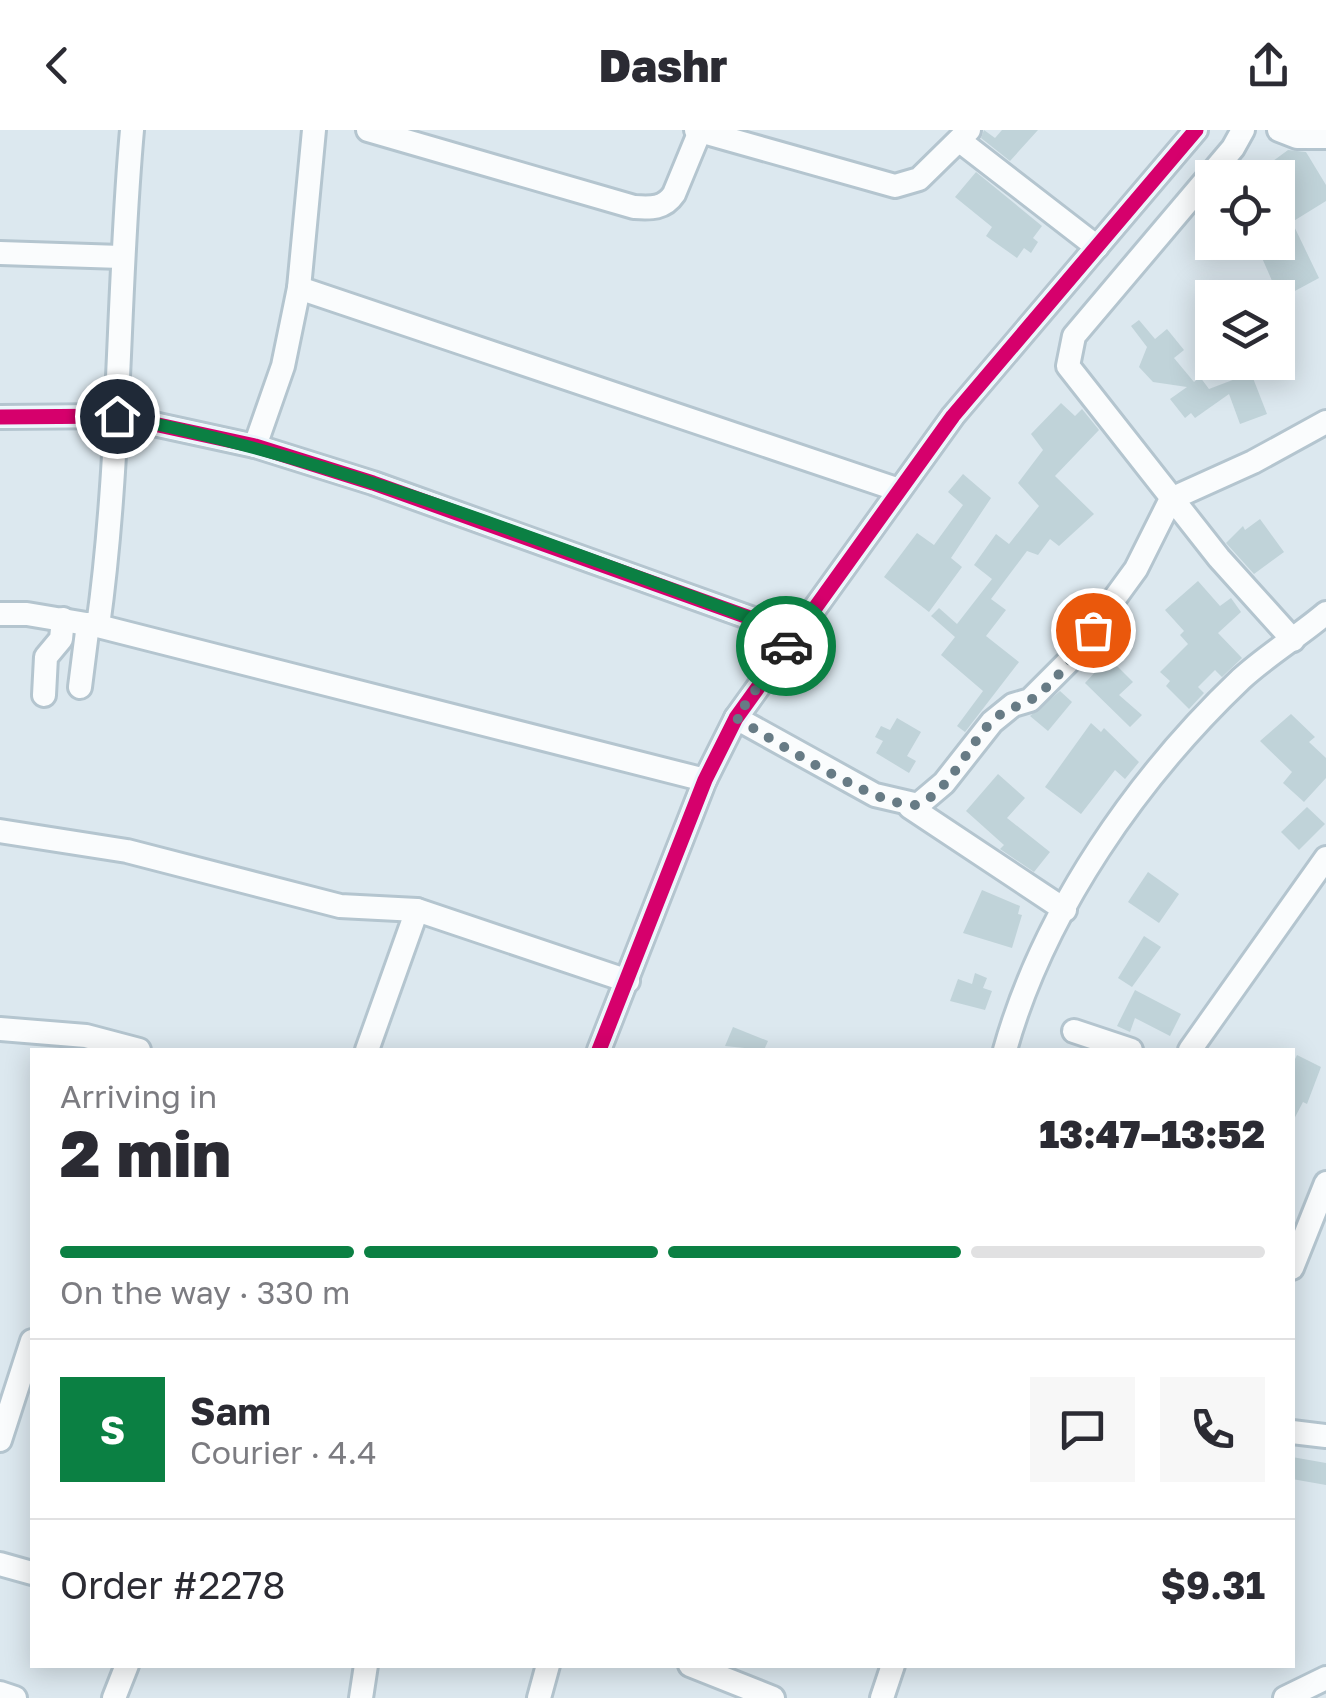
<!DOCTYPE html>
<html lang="en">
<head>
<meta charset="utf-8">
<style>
  body { margin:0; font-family:"Golos Text",sans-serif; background:#f7f7f7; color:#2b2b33; height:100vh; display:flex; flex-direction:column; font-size:38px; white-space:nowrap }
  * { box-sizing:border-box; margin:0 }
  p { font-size:32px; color:#7c7c81 }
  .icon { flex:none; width:55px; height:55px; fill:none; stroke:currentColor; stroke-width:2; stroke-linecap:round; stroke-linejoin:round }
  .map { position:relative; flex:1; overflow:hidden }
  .details { position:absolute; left:30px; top:918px; width:1265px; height:620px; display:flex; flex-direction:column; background:#fff; border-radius:0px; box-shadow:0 5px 25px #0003 }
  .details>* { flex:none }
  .controls { position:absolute; left:1195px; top:30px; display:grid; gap:20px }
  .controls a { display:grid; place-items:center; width:100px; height:100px; border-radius:0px; background:#fff; box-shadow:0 5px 25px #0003; font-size:50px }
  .pin { position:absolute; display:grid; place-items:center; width:85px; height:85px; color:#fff; margin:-42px; border:5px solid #fff; border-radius:50%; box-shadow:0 2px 10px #0007 }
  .courier { position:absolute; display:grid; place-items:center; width:100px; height:100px; margin:-50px; border:8px solid #0b8043; border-radius:50%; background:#fff; color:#222; box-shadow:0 2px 12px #0007 }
  .head em { font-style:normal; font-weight:800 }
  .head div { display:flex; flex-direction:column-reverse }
  .head { display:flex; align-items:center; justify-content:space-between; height:170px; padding:0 30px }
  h1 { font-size:65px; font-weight:800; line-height:75px }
  .bar { display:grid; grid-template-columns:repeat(4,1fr); gap:15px 10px; align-content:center; height:120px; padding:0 30px }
  .bar i { height:12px; border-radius:8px; background:#e1e1e2 }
  .bar .selected { background:#0b8043 }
  .bar p { grid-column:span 4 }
  .line { display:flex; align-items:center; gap:25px; padding:0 30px; border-top:2px solid #e1e1e2 }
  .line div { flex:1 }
  .round { display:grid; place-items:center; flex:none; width:105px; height:105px; border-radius:0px; background:#f7f7f7 }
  header { display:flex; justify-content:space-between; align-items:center; height:130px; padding:0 30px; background:#fff; font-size:45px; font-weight:800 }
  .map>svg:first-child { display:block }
  .building { fill:#c0d3d9 }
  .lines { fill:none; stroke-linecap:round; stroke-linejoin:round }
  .minor-casing { stroke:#b4c5cf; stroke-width:28 }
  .minor { stroke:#fafcfd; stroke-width:22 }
  .cycleway-casing { stroke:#ebf6fc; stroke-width:21 }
  .cycleway { stroke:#d6006c; stroke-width:15 }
  .done { stroke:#677b85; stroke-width:10; stroke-dasharray:0 18 }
  .route { stroke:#0b8043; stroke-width:12 }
</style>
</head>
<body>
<header><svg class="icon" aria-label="back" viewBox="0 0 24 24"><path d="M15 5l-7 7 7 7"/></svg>Dashr<svg class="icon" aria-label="share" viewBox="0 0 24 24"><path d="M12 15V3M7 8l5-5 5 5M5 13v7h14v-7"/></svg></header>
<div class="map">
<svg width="1326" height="1568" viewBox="0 0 1326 1568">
  <rect width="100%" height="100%" fill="#dce8ef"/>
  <g class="building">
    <path d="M 984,0 L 995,8 L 1002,0 L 1038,0 L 1010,31 L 981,8 Z"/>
    <path d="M 1288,20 L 1306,22 L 1326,55 L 1326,71 L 1292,92 L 1319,148 L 1280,169 L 1255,112 L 1278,112 L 1278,75 L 1291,68 L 1278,48 L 1250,48 Z"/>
    <path d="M 976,42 L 1042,96 L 1033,108 L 1038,112 L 1031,123 L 1024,118 L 1017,128 L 986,106 L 992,97 L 955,67 Z"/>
    <path d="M 1139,190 L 1155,209 L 1167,199 L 1184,220 L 1174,228 L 1194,252 L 1200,247 L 1209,259 L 1251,243 L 1267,284 L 1240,294 L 1229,264 L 1195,288 L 1191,283 L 1185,288 L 1170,269 L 1187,257 L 1153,252 L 1139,237 L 1147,217 L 1131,196 Z"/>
    <path d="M 1061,273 L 1075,286 L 1082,279 L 1099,300 L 1055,346 L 1094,384 L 1059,416 L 1050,409 L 1038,425 L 1027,421 L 991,469 L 1006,480 L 986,506 L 1019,532 L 965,602 L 957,596 L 983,561 L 941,525 L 955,507 L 931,486 L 939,478 L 957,494 L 992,449 L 974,435 L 996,404 L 1009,414 L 1039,376 L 1018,353 L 1043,320 L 1031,304 Z"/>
    <path d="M 963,344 L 991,368 L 951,428 L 962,437 L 929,482 L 884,447 L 917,403 L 934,415 L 963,375 L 948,362 Z"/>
    <path d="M 1260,389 L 1284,422 L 1254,444 L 1226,413 L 1243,396 L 1245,400 Z"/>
    <path d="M 1198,451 L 1220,476 L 1231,468 L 1241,482 L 1218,503 L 1242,528 L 1222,547 L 1215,540 L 1198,557 L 1204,563 L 1189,579 L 1166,556 L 1170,551 L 1160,542 L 1188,514 L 1180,505 L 1184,501 L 1165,480 Z"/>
    <path d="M 1101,520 L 1133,552 L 1119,565 L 1142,585 L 1130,597 L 1085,553 L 1097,540 L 1089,532 Z"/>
    <path d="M 1060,561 L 1072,572 L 1048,601 L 1030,586 Z"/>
    <path d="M 1291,584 L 1315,607 L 1309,612 L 1326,628 L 1326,648 L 1304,672 L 1283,653 L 1292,642 L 1260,611 Z"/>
    <path d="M 897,588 L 921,602 L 907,626 L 916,631 L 909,643 L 876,623 L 883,611 L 875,607 L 881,596 L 890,600 Z"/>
    <path d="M 1091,593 L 1101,602 L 1104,598 L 1139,632 L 1125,649 L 1115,640 L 1081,684 L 1045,657 Z"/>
    <path d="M 998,644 L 1025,668 L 1007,688 L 1050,722 L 1034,742 L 1000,719 L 1004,715 L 966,681 Z"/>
    <path d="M 1307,677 L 1325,694 L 1299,720 L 1281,702 Z"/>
    <path d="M 1148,742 L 1179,764 L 1159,793 L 1128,772 Z"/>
    <path d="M 982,760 L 1020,776 L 1018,784 L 1022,785 L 1012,818 L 963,803 Z"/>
    <path d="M 1144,806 L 1161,817 L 1132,857 L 1118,848 Z"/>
    <path d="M 975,843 L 987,848 L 983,858 L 992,861 L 985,880 L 950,871 L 958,849 L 972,854 Z"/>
    <path d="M 1135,860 L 1181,884 L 1170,906 L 1135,888 L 1130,902 L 1117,896 Z"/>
    <path d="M 733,897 L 768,911 L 764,920 L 725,916 Z"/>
    <path d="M 1297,925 L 1321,937 L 1307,974 L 1303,972 L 1292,993 L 1292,935 Z"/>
    <path d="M 1292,1327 L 1326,1333 L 1326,1355 L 1292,1349 Z"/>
  </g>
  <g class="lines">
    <g class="minor-casing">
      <g id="minor">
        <path d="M 368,0 L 634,77 C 651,78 664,79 674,64 L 700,1"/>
        <path d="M 696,0 L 895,56 L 919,49 L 969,0"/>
        <path d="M 1243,0 L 1233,18 L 1074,206 L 1068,236 L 1219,428 L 1293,510"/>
        <path d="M 1279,0 L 1297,7 L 1326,7"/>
        <path d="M 960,11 L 1097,117"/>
        <path d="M 0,123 L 121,127"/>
        <path d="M 299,158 L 899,360"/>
        <path d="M 0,287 L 117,286 L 255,316 L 373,353 L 795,504"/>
        <path d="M 255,316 L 283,236 L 299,158 L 314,0"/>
        <path d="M 0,484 L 27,484 L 98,496 L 705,650"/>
        <path d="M 98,496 C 121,331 117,165 132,0"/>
        <path d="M 80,557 L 88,494"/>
        <path d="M 44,565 L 46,527 L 61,509 L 63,489"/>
        <path d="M 736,588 L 875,665 L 918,675 L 944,653 L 992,592 L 1013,575 L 1030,570 L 1069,531 L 1136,439 L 1171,369 L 1253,332 L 1326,292"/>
        <path d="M 910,677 L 1065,780"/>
        <path d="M 0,701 L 127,721 L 340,776 L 417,780 L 628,851"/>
        <path d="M 0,899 L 86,906 L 139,920"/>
        <path d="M 1074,901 L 1131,920"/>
        <path d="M 367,920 L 417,780"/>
        <path d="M 599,920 L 705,650 L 736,588 L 953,286 L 1196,0"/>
        <path d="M 1005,920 C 1044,781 1138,647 1241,549 C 1267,525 1299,506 1326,483"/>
        <path d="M 1190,920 L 1326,728"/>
        <path d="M 1292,1138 L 1326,1053"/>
        <path d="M 1292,1302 L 1326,1306"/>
        <path d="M 0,1310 L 32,1211"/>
        <path d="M 0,1434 L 32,1443"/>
        <path d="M 690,1535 L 773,1568"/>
        <path d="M 0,1563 L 15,1568"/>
        <path d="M 114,1568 L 127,1535"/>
        <path d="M 361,1568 L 366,1535"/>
        <path d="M 539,1568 L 548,1535"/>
        <path d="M 882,1568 L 893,1535"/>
        <path d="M 1285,1568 L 1326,1548"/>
      </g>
    </g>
    <use href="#minor" class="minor"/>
    <g class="cycleway-casing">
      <g id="cycleway">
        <path d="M 0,287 L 117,286 L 255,316 L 373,353 L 795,504"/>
        <path d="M 599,920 L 705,650 L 736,588 L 953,286 L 1196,0"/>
      </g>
    </g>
    <use href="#cycleway" class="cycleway"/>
  </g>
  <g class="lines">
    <path class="done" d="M 786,516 L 736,588 C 766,605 894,689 922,673 C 953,655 968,616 992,591 C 1005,579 1018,577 1032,569 C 1057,552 1075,523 1093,500"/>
    <path class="route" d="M 117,286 C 350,331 572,424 795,504 L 786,516"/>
  </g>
</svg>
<div class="controls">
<a><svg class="icon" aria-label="locate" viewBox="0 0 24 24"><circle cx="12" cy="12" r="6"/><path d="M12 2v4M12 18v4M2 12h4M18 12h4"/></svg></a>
<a><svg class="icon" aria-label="layers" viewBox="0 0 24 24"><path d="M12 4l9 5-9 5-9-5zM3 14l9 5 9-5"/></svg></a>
</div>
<div class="pin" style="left:1093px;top:500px;background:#ea580c"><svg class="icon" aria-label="bag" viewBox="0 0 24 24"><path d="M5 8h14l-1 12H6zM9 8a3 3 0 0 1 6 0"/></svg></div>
<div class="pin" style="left:117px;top:286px;background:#1f2937"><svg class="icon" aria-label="home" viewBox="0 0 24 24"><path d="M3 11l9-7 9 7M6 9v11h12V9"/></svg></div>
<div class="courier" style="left:786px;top:516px"><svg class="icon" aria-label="car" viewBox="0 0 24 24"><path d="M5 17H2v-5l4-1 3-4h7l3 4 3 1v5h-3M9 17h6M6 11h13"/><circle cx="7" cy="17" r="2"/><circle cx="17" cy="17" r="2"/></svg></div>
<section class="details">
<div class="head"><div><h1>2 min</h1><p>Arriving in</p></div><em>13:47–13:52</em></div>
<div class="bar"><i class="selected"></i><i class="selected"></i><i class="selected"></i><i></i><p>On the way · 330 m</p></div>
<div class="line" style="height:180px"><b class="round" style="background:#0b8043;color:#fff">S</b><div><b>Sam</b><p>Courier · 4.4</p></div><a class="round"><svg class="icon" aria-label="chat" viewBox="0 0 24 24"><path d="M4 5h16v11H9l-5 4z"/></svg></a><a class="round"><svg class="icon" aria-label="phone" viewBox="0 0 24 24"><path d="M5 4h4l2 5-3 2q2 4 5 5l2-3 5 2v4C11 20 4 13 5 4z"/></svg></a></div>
<div class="line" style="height:130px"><div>Order #2278</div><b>$9.31</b></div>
</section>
</div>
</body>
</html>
